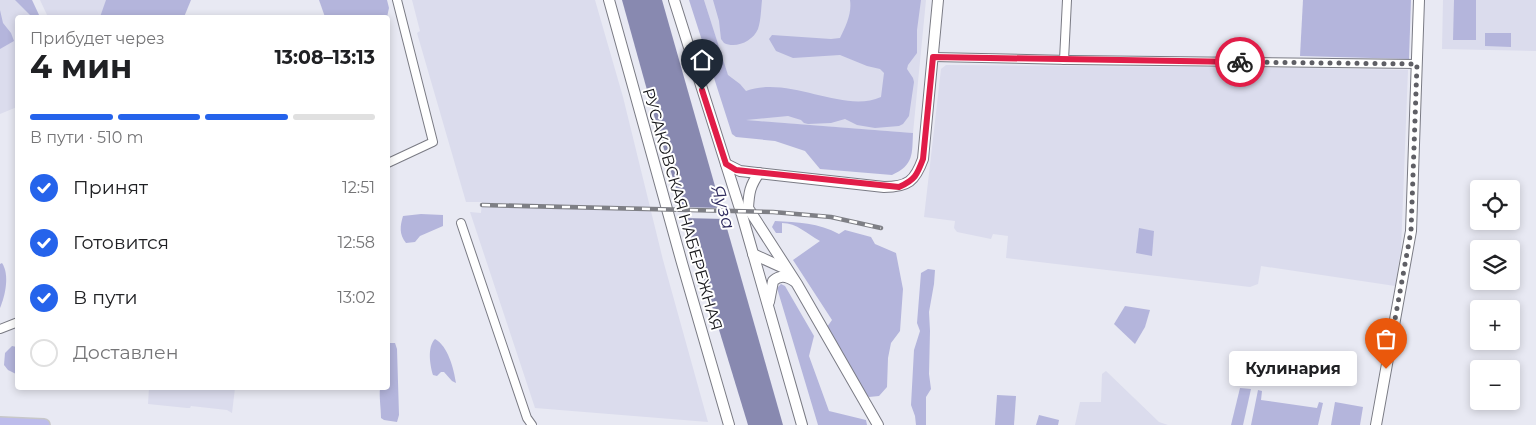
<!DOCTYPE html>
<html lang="ru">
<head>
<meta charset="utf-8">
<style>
  body { margin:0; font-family:Montserrat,sans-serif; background:#f6f6f6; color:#202124; height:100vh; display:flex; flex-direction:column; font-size:19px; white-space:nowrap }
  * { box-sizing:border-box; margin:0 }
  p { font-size:16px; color:#757577 }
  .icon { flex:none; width:28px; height:28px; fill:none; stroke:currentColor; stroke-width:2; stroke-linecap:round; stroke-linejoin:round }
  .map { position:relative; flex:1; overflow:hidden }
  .details { position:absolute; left:15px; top:15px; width:375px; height:375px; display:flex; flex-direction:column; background:#fff; border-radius:5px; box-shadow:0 2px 8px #0003 }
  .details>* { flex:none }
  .buttons { position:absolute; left:1470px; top:180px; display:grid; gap:10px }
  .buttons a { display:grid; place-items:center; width:50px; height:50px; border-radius:5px; background:#fff; box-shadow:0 2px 8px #0003; font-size:25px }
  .pin { position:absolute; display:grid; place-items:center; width:42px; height:42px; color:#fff; margin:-51px -21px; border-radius:50% 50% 50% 0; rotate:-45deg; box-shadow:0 0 5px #0007 }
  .pin .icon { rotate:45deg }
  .courier { position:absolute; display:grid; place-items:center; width:50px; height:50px; margin:-25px; border:4px solid #e11d48; border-radius:50%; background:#fff; color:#222; box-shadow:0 1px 6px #0007 }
  .bubble { position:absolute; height:35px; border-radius:5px; background:#fff; box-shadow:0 2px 8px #0003; font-size:16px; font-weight:700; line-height:35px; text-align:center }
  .headline em { font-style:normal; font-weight:700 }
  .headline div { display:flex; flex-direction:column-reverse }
  .headline { display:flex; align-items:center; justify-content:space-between; height:85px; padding:0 15px }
  h1 { font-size:32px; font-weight:700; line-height:38px }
  .bar { display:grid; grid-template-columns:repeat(4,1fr); gap:8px 5px; align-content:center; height:60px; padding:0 15px }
  .bar i { height:6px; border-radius:4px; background:#e0e0e0 }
  .bar .active { background:#2563eb }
  .bar p { grid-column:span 4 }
  ol { padding:0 15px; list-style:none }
  li { display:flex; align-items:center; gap:15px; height:55px }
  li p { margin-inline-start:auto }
  li .icon { padding:5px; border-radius:50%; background:#2563eb; color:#fff; stroke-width:4 }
  li:last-child { color:#757577 }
  li i { width:28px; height:28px; border:2px solid #e0e0e0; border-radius:50% }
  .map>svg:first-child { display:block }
  .built { fill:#dbdced }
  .green { fill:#b4b5dc }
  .water { fill:#8889b0 }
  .pier { fill:#e8e9f3 }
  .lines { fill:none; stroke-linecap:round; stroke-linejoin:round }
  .street-casing { stroke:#7a7b84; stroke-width:10 }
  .secondary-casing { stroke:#7a7b84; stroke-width:12 }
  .primary-casing { stroke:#c7c7c8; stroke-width:14 }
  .street { stroke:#fff; stroke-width:8 }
  .secondary { stroke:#fff; stroke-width:10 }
  .primary { stroke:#bdbceb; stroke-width:11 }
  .rail-casing { stroke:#7e7f85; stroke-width:4.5 }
  .rail { stroke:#fff; stroke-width:2.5; stroke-dasharray:8; stroke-linecap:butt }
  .done { stroke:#5f5f65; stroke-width:5; stroke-dasharray:0 9 }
  .route { stroke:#e11d48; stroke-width:6 }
  .labels { text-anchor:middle; stroke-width:4; stroke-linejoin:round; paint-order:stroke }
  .street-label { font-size:16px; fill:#151518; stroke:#fff }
  .water-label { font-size:18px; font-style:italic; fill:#2e2b5e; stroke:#fff }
</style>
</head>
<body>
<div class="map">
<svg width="1536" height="425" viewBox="0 0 1536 425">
  <rect width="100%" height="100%" fill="#e8e9f3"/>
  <g class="built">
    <path d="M 0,0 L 27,0 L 35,17 L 18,18 L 17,107 L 0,114 Z"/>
    <path d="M 40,0 L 122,0 L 120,18 L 48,17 Z"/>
    <path d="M 412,0 L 595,0 L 623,97 L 663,260 L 708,422 L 535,408 L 470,212 L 481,213 L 482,202 L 466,202 L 417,33 L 420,31 Z"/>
    <path d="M 704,0 L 926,0 L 913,133 L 742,120 Z"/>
    <path d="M 1443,0 L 1536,0 L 1536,51 L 1442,49 Z"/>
    <path d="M 946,65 L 1300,68 L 1408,70 L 1401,250 L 1395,286 L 1261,266 L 1258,284 L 1250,287 L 1006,258 L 1008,236 L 993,234 L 991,239 L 957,232 L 954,228 L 955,221 L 924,217 L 941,69 Z"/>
    <path d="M 1106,371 L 1159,422 L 1168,425 L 1075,425 L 1080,402 L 1101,402 L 1102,374 Z"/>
    <path d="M 149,388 L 235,388 L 232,413 L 227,410 L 191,406 L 190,408 L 187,408 L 148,404 Z"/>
  </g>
  <g class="green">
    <path d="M 15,0 L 32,0 L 40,17 L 32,17 Z"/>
    <path d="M 106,0 L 191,0 L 184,17 L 100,17 Z"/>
    <path d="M 319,0 L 387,0 L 389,8 L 387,17 L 325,17 Z"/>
    <path d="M 689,0 L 704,0 L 728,75 L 740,84 L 746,91 C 789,75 843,114 881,97 L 884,73 L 880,69 L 867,66 L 840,55 L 793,58 L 776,51 L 769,39 L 772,35 L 831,39 L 840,38 C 846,26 852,13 850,0 L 921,0 L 917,30 L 917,53 L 908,65 L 907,69 L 913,78 L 914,82 L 909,116 L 903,124 L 899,126 L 875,128 L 857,125 L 845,119 L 831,123 L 808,124 L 804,123 L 801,120 L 788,116 L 746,120 L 913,133 C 912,154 914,165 892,175 L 820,169 L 805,151 L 775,141 L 736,137 L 732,134 Z"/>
    <path d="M 713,0 L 762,0 C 761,9 761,20 758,29 C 753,41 736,49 724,43 L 721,39 L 719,21 Z"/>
    <path d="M 1303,0 L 1411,0 L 1409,59 L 1300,56 Z"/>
    <path d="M 1454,0 L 1476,0 L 1476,40 L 1453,40 Z"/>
    <path d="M 0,10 L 3,23 L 11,33 L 14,41 L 0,49 Z"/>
    <path d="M 1485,33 L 1511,33 L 1511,47 L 1485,46 Z"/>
    <path d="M 421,214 L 443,215 L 443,226 L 420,236 L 415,242 L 406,243 C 399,234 400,226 403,216 Z"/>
    <path d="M 775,221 C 797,222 819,223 839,234 L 845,230 L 871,237 L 875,244 L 896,253 L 903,289 L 900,331 L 891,343 L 888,358 L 887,387 L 879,396 L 869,397 L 861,390 L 827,327 L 832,320 L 793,260 L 820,241 C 807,234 797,223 782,223 L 782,233 L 776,233 L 772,227 Z"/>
    <path d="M 1139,228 L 1154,231 L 1152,256 L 1136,253 Z"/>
    <path d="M 2,263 C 10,275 5,296 0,308 L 0,264 Z"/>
    <path d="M 928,269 L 935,270 L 934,284 L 929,312 L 930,331 L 929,374 L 931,389 L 926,397 L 926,425 L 916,425 L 915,416 L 911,405 L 914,350 L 920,331 L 917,323 L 921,273 Z"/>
    <path d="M 781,284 L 785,286 L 814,336 L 809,356 L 829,411 L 866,420 L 867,425 L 818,425 L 777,288 Z"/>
    <path d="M 1125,306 L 1150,310 L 1145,327 L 1135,344 L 1114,324 Z"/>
    <path d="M 435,339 C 448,346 454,369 456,383 L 452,381 L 444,372 L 441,372 L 437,376 L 433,375 C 430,365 427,347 435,339 Z"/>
    <path d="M 389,343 L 395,343 L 397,349 L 399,415 L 397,422 L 384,420 L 381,418 C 381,408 379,397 380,388 L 388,388 Z"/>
    <path d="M 12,346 L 17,347 L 17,374 L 16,374 L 8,370 L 4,365 L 5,353 Z"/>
    <path d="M 1240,388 L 1251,389 L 1243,425 L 1231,425 Z"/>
    <path d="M 1258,390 L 1262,391 L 1261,400 L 1317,408 L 1319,402 L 1323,403 L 1318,425 L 1251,425 Z"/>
    <path d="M 997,395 L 1016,396 L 1014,425 L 995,425 Z"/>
    <path d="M 1335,402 L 1363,407 L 1360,425 L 1331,425 Z"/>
    <path d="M 1039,415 L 1059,420 L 1058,425 L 1036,425 Z"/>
  </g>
  <path class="water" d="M 622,0 L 662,0 L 783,425 L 748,425 L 657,126 Z"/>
  <path class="pier" d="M 679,207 L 723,208 L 726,219 L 682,218 Z"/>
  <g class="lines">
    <g class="street-casing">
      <g id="street">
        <path d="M 933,57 L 1070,60 L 1417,64"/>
        <path d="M 1064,60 L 1067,0"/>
        <path d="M 388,163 L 433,142 L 397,0"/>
        <path d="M 461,223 L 527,418 L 532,425"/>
        <path d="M 0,329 L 18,322"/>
      </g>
    </g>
    <g class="secondary-casing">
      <g id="secondary">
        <path d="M 609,0 L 682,263 L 729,425"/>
        <path d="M 674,0 L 742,215 L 802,425"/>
        <path d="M 726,164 L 740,171 L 884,187 C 908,187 915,181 923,159 L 938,0"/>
        <path d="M 759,173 C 750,186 749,192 748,208 L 797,284 L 878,425"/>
        <path d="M 753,254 L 786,269"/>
        <path d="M 769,302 L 773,281 C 780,275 786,276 794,281"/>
        <path d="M 1376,425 L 1411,231 L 1419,0"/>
      </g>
    </g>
    <g class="primary-casing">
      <path id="primary" d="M 0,423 L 44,425"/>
    </g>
    <use href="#street" class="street"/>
    <use href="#secondary" class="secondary"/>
    <use href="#primary" class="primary"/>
    <g class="rail-casing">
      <path id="rail" d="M 482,205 L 773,212 L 831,217 L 881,228"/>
    </g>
    <use href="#rail" class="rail"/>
  </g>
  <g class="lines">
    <path class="done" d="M 1240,62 L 1417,64 L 1411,231 L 1386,369"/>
    <path class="route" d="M 702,90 L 726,164 L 736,170 L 899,187 C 915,180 917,175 923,159 L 933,57 L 1240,62"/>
  </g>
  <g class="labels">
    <g class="street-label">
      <text transform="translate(683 209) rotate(74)" y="6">РУСАКОВСКАЯ НАБЕРЕЖНАЯ</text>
    </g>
    <g class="water-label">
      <text transform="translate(723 207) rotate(74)" y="6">Яуза</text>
    </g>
  </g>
</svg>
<div class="buttons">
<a><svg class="icon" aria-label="locate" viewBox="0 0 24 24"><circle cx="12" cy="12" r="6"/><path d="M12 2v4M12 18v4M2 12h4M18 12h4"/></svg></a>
<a><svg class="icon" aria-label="layers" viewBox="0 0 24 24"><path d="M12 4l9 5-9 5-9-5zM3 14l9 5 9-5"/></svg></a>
<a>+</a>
<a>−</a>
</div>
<div class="pin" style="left:1386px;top:369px;background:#ea580c"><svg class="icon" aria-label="bag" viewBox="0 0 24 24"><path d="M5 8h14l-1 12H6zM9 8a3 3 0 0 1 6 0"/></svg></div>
<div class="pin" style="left:702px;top:90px;background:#1f2937"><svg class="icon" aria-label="home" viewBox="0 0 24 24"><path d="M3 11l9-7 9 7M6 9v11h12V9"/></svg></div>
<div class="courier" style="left:1240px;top:62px"><svg class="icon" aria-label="bike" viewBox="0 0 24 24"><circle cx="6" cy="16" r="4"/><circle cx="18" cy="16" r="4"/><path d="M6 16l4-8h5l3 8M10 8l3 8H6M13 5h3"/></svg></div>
<div class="bubble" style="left:1229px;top:351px;width:128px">Кулинария</div>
<section class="details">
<div class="headline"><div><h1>4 мин</h1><p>Прибудет через</p></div><em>13:08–13:13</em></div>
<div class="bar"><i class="active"></i><i class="active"></i><i class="active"></i><i></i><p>В пути · 510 m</p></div>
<ol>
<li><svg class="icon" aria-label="check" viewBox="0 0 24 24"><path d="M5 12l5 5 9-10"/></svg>Принят<p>12:51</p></li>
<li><svg class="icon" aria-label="check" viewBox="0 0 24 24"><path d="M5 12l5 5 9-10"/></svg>Готовится<p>12:58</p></li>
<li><svg class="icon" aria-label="check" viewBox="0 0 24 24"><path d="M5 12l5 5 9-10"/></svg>В пути<p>13:02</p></li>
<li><i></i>Доставлен</li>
</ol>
</section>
</div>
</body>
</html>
